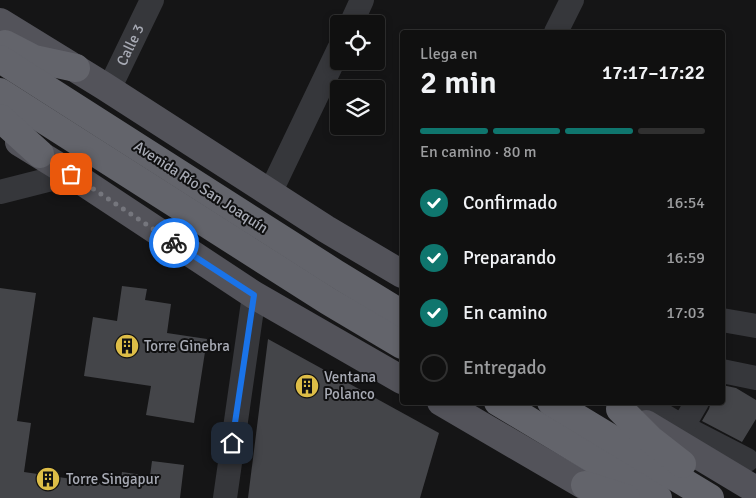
<!DOCTYPE html>
<html lang="es">
<head>
<meta charset="utf-8">
<style>
  body { margin:0; font-family:Signika,sans-serif; background:#191919; color:#f1f3f6; height:100vh; display:flex; flex-direction:column; font-size:19px; white-space:nowrap }
  * { box-sizing:border-box; margin:0 }
  p { font-size:16px; color:#9c9d9f }
  .icon { flex:none; width:28px; height:28px; fill:none; stroke:currentColor; stroke-width:2; stroke-linecap:round; stroke-linejoin:round }
  .map { position:relative; flex:1; overflow:hidden }
  .details { position:absolute; left:400px; top:30px; width:325px; height:375px; display:flex; flex-direction:column; background:#101010; border-radius:5px; box-shadow:0 2px 8px #0003,0 0 0 1px #303030 }
  .details>* { flex:none }
  .buttons { position:absolute; left:330px; top:15px; display:grid; gap:10px }
  .buttons a { display:grid; place-items:center; width:55px; height:55px; border-radius:5px; background:#101010; box-shadow:0 2px 8px #0003,0 0 0 1px #303030; font-size:25px }
  .pin { position:absolute; display:grid; place-items:center; width:42px; height:42px; color:#fff; margin:-21px; border-radius:10px; box-shadow:0 2px 8px #0006 }
  .courier { position:absolute; display:grid; place-items:center; width:50px; height:50px; margin:-25px; border:4px solid #1a73e8; border-radius:50%; background:#fff; color:#222; box-shadow:0 1px 6px #0007 }
  .headline em { font-style:normal; font-weight:600 }
  .headline div { display:flex; flex-direction:column-reverse }
  .headline { display:flex; align-items:center; justify-content:space-between; height:85px; padding:0 20px }
  h1 { font-size:32px; font-weight:600; line-height:38px }
  .bar { display:grid; grid-template-columns:repeat(4,1fr); gap:8px 5px; align-content:center; height:60px; padding:0 20px }
  .bar i { height:6px; border-radius:4px; background:#303030 }
  .bar .active { background:#0f766e }
  .bar p { grid-column:span 4 }
  ol { padding:0 20px; list-style:none }
  li { display:flex; align-items:center; gap:15px; height:55px }
  li p { margin-inline-start:auto }
  li .icon { padding:5px; border-radius:50%; background:#0f766e; color:#fff; stroke-width:4 }
  li:last-child { color:#9c9d9f }
  li i { width:28px; height:28px; border:2px solid #303030; border-radius:50% }
  .map>svg:first-child { display:block }
  .building { fill:#444549 }
  .lines { fill:none; stroke-linecap:round; stroke-linejoin:round }
  .minor { stroke:#36373b; stroke-width:24 }
  .major { stroke:#53535a; stroke-width:28 }
  .highway { stroke:#63646b; stroke-width:28 }
  .done { stroke:#75767d; stroke-width:5; stroke-dasharray:0 9 }
  .route { stroke:#1a73e8; stroke-width:6 }
  .labels { text-anchor:middle; stroke-width:4; stroke-linejoin:round; paint-order:stroke }
  .street-label { font-size:15px; fill:#a8abb5; stroke:#101011 }
  .poi-label { font-size:15px; fill:#a8abb5; stroke:#101011; text-anchor:start }
</style>
</head>
<body>
<div class="map">
<svg width="756" height="498" viewBox="0 0 756 498">
  <rect width="100%" height="100%" fill="#151516"/>
  <g class="building">
    <path d="M 122,286 L 147,289 L 145,300 L 171,304 L 167,333 L 207,339 L 194,423 L 146,415 L 151,386 L 84,376 L 93,317 L 117,321 Z"/>
    <path d="M 0,288 L 36,293 L 17,421 L 31,423 L 24,472 L 120,486 L 122,472 L 150,476 L 152,461 L 184,465 L 180,498 L 0,498 Z"/>
    <path d="M 268,339 L 439,433 L 420,498 L 248,498 Z"/>
    <path d="M 722,385 L 736,388 L 756,400 L 756,419 L 742,442 L 702,421 L 709,409 L 711,402 L 722,402 Z"/>
  </g>
  <g class="lines">
    <g class="minor">
      <path d="M 351,24 L 362,0"/>
      <path d="M 556,32 L 572,0"/>
      <path id="s1" d="M 109,89 L 152,0"/>
      <path d="M 0,192 L 71,174"/>
      <path d="M 270,193 L 339,49"/>
      <path d="M 722,320 L 756,326"/>
      <path d="M 722,371 L 756,378"/>
      <path d="M 641,402 L 683,427 L 747,460"/>
      <path d="M 675,440 L 697,402"/>
      <path d="M 225,498 L 254,295"/>
    </g>
    <g class="major">
      <path d="M 0,22 L 104,86 L 326,229 L 402,274"/>
      <path d="M 19,142 L 71,174 L 254,295 L 402,380"/>
      <path d="M 441,402 L 604,497"/>
      <path d="M 646,424 L 756,490"/>
    </g>
    <g class="highway">
      <path d="M 5,44 L 34,59 L 76,68"/>
      <path d="M 0,59 L 335,273 L 402,314"/>
      <path d="M 0,92 L 328,301 L 402,345"/>
      <path d="M 0,118 L 40,154"/>
      <path d="M 498,402 L 658,498"/>
      <path d="M 551,402 L 710,498"/>
      <path d="M 620,409 L 650,439 L 682,464"/>
      <path d="M 585,485 L 626,498"/>
    </g>
  </g>
  <g class="lines">
    <path class="done" d="M 71,174 L 174,243"/>
    <path class="route" d="M 174,243 L 254,295 L 232,443"/>
  </g>
  <defs>
    <g id="building-disc" transform="scale(1.25)"><circle r="9.5" fill="#ddbd47" stroke="#101011"/><path d="M-4-6H4V6H1V3H-1V6H-4ZM-2.5-4.3h1.7v1.8h-1.7ZM.8-4.3h1.7v1.8H.8ZM-2.5-1h1.7V.8h-1.7ZM.8-1h1.7V.8H.8Z" fill="#111"/></g>
  </defs>
  <g fill-rule="evenodd">
    <use href="#building-disc" x="127" y="346"/>
    <use href="#building-disc" x="307" y="386"/>
    <use href="#building-disc" x="48" y="479"/>
  </g>
  <g class="labels">
    <g class="street-label">
      <text dy="5" stroke="none"><textPath href="#s1" startOffset="49">Calle 3</textPath></text>
      <text transform="translate(201 187) rotate(33)" y="5">Avenida Río San Joaquín</text>
    </g>
    <g class="poi-label">
      <text x="144" y="351">Torre Ginebra</text>
      <text x="324" y="382">Ventana<tspan x="324" dy="17">Polanco</tspan></text>
      <text x="66" y="484">Torre Singapur</text>
    </g>
  </g>
</svg>
<div class="buttons">
<a><svg class="icon" aria-label="locate" viewBox="0 0 24 24"><circle cx="12" cy="12" r="6"/><path d="M12 2v4M12 18v4M2 12h4M18 12h4"/></svg></a>
<a><svg class="icon" aria-label="layers" viewBox="0 0 24 24"><path d="M12 4l9 5-9 5-9-5zM3 14l9 5 9-5"/></svg></a>
</div>
<div class="pin" style="left:71px;top:174px;background:#ea580c"><svg class="icon" aria-label="bag" viewBox="0 0 24 24"><path d="M5 8h14l-1 12H6zM9 8a3 3 0 0 1 6 0"/></svg></div>
<div class="pin" style="left:232px;top:443px;background:#1f2937"><svg class="icon" aria-label="home" viewBox="0 0 24 24"><path d="M3 11l9-7 9 7M6 9v11h12V9"/></svg></div>
<div class="courier" style="left:174px;top:243px"><svg class="icon" aria-label="bike" viewBox="0 0 24 24"><circle cx="6" cy="16" r="4"/><circle cx="18" cy="16" r="4"/><path d="M6 16l4-8h5l3 8M10 8l3 8H6M13 5h3"/></svg></div>
<section class="details">
<div class="headline"><div><h1>2 min</h1><p>Llega en</p></div><em>17:17–17:22</em></div>
<div class="bar"><i class="active"></i><i class="active"></i><i class="active"></i><i></i><p>En camino · 80 m</p></div>
<ol>
<li><svg class="icon" aria-label="check" viewBox="0 0 24 24"><path d="M5 12l5 5 9-10"/></svg>Confirmado<p>16:54</p></li>
<li><svg class="icon" aria-label="check" viewBox="0 0 24 24"><path d="M5 12l5 5 9-10"/></svg>Preparando<p>16:59</p></li>
<li><svg class="icon" aria-label="check" viewBox="0 0 24 24"><path d="M5 12l5 5 9-10"/></svg>En camino<p>17:03</p></li>
<li><i></i>Entregado</li>
</ol>
</section>
</div>
</body>
</html>
